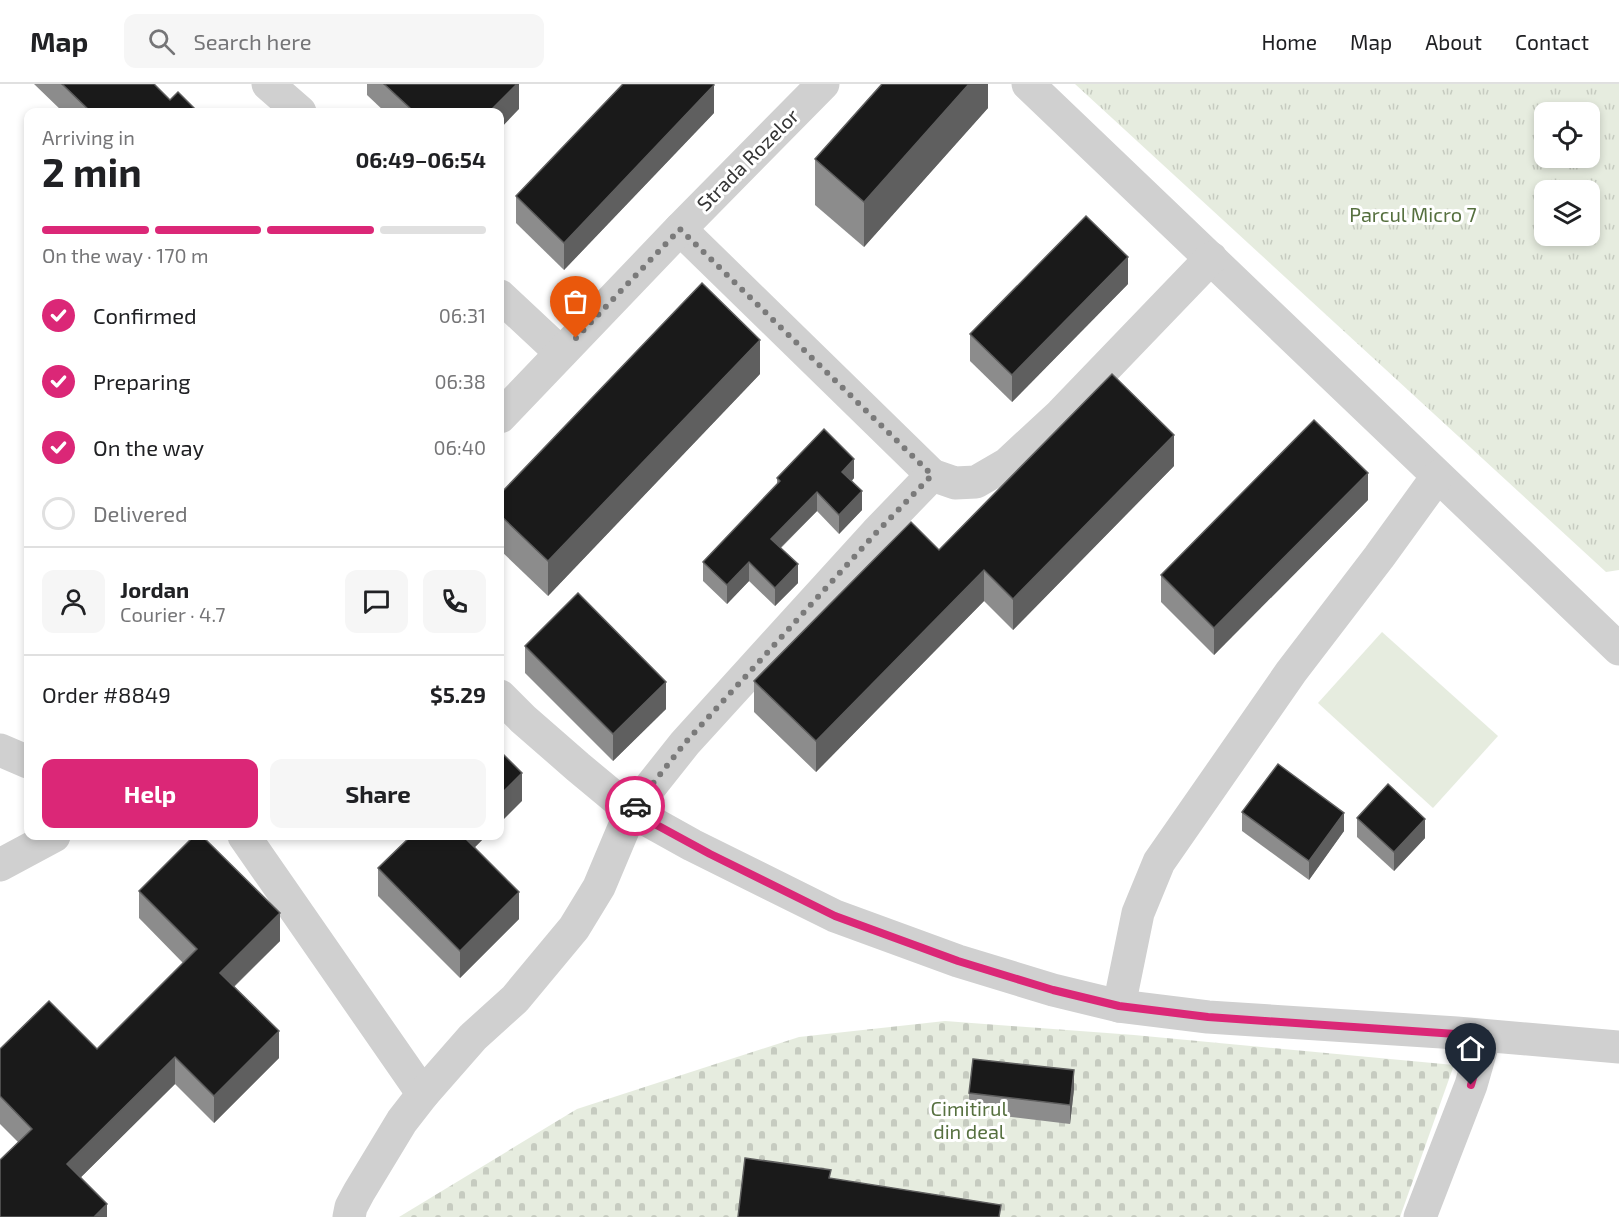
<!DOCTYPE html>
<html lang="en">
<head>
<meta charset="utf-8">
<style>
  body { margin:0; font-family:"Exo 2",sans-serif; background:#f6f6f6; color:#202124; height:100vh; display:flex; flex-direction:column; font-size:22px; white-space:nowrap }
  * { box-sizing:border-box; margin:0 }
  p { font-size:20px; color:#757577 }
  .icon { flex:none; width:33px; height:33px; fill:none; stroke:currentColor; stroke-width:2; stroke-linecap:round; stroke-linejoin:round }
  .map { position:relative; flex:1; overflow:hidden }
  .panel { position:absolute; left:24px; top:24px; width:480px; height:732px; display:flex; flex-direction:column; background:#fff; border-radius:12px; box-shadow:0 3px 9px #0003 }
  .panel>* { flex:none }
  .controls { position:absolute; left:1534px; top:18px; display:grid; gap:12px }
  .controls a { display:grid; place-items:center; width:66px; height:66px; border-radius:12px; background:#fff; box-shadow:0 3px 9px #0003; font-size:30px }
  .pin { position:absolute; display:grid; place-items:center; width:51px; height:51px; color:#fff; margin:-62px -26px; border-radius:50% 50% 50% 0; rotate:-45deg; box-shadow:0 0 6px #0007 }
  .pin .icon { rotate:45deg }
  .courier { position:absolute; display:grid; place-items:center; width:60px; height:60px; margin:-30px; border:4px solid #db2777; border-radius:50%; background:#fff; color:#222; box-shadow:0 2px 8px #0007 }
  .overview em { font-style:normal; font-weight:700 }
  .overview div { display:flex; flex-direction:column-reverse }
  .overview { display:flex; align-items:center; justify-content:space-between; height:102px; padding:0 18px }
  h1 { font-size:39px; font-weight:700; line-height:45px }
  .bar { display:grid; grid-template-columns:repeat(4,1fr); gap:9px 6px; align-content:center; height:72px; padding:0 18px }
  .bar i { height:8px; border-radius:4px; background:#e0e0e0 }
  .bar .on { background:#db2777 }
  .bar p { grid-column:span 4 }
  .line { display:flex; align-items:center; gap:15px; padding:0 18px; border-top:2px solid #e0e0e0 }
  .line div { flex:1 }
  .round { display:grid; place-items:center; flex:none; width:63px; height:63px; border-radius:12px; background:#f6f6f6 }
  ol { padding:0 18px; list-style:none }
  li { display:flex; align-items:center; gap:18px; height:66px }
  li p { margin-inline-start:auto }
  li .icon { padding:6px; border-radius:50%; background:#db2777; color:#fff; stroke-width:4 }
  li:last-child { color:#757577 }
  li i { width:33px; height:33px; border:3px solid #e0e0e0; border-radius:50% }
  .button { display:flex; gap:12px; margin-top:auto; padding:12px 18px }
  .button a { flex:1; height:69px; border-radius:12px; background:#db2777; color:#fff; font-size:24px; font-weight:700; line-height:69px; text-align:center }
  .button a+a { background:#f6f6f6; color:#202124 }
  header { display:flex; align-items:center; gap:36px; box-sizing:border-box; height:84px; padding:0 30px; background:#fff; border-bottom:2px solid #e0e0e0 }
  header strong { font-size:28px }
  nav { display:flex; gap:33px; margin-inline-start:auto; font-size:21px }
  .search { width:420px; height:54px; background:#f6f6f6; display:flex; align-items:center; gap:15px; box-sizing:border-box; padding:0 21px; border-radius:12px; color:#757577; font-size:22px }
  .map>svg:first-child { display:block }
  .cemetery { fill:url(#cemetery-stones) }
  .park { fill:url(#park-tufts); fill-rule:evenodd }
  .garden { fill:#e6ecdf }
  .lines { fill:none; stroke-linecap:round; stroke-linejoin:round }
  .minor { stroke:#d0d0d0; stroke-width:33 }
  .wall { fill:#8c8c8c }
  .shaded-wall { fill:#5f5f5f }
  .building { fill:#1a1a1a; stroke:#5f5f5f; stroke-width:1.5 }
  .done { stroke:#7a7a7a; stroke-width:6; stroke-dasharray:0 10.8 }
  .route { stroke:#db2777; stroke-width:8 }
  .labels { text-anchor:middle; stroke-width:6; stroke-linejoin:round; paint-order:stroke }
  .street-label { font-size:20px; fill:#333; stroke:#fff }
  .park-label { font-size:20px; fill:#56703f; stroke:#fff }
</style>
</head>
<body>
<header>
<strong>Map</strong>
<div class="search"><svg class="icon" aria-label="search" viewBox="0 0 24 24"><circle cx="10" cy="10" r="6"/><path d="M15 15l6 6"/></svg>Search here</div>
<nav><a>Home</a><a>Map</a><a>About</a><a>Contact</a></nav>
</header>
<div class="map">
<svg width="1619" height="1133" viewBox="0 0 1619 1133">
  <defs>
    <pattern id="cemetery-stones" width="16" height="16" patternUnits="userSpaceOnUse" patternTransform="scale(1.5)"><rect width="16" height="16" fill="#e6ecdf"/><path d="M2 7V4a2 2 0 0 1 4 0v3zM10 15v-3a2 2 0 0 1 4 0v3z" fill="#c6cbc0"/></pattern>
    <pattern id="park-tufts" width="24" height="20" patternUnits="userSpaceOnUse" patternTransform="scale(1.5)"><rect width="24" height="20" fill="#e6ecdf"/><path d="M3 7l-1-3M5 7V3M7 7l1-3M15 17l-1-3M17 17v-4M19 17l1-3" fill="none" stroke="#c6cbc0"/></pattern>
  </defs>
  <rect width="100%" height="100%" fill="#fff"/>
  <path class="cemetery" d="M 945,937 L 1134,951 L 1454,981 L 1400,1133 L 399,1133 L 577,1025 L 799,953 Z"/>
  <path class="park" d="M 1075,0 L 1619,0 L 1619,486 L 1606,488 ZM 1545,28 L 1590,28 L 1590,74 L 1545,74 ZM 1545,106 L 1590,106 L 1590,152 L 1545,152 Z"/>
  <path class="garden" d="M 1382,548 L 1498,652 L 1433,724 L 1318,619 Z"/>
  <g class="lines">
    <g class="minor">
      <path d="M 268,0 L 300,28"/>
      <path d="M 1028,0 L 1619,565"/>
      <path d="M 680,145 L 932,391"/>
      <path d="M 500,212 L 561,269"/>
      <path d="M 500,333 L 680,145 L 823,0"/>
      <path d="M 500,612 L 523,635 L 578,683 L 631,727 L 692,761 L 835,832 L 958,877 L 1053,906 L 1119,922 L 1208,933 L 1457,949 L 1619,963"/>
      <path d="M 0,666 L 28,678"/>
      <path d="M 244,752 L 423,1010"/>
      <path d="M 0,781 L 54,752"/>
      <path d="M 1119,922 L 1138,829 L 1159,778 L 1291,588 L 1379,473 L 1437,393"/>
      <path d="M 349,1133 L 351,1123 L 359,1108 L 402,1037 L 423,1010 L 473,953 L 515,915 L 574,844 L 599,803 L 631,727 L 685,659 L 876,449 L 932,391 L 955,399 L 976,398 L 1007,380 L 1061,330 L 1211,174"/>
      <path d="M 1420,1133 L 1471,1001 L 1485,952"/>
    </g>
  </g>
  <g class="wall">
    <path d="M 34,0 L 154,0 L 170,16 L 198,28 L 63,28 Z"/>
    <path d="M 367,0 L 519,0 L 519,25 L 500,28 L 385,28 L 367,11 Z"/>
    <path d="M 988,0 L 988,24 L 864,163 L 815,121 L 815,75 Z"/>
    <path d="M 714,29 L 564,186 L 516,139 L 516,112 Z"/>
    <path d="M 1128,200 L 1012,318 L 970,277 L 970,250 Z"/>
    <path d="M 760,290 L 548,512 L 500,466 L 500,410 Z"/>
    <path d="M 1174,382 L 1013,546 L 984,517 L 816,688 L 754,628 L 754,597 L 939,466 Z"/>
    <path d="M 777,394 L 854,394 L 852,397 L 862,426 L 839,450 L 817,427 L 781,464 L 798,499 L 775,522 L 749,497 L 727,520 L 703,497 L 703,478 L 777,401 Z"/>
    <path d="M 1368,416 L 1214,571 L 1161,518 L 1161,491 Z"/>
    <path d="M 525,562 L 666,625 L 613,677 L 525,589 Z"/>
    <path d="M 1242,728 L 1344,747 L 1309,796 L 1242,747 Z"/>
    <path d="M 1357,734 L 1425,754 L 1394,787 L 1357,753 Z"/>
    <path d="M 486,752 L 475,763 L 519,835 L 460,894 L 378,812 L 378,784 Z"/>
    <path d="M 139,807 L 280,857 L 234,903 L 279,974 L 214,1039 L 175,1000 L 81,1093 L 107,1133 L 18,1058 L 0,1040 L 0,965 L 97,965 L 183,879 L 139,834 Z"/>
    <path d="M 1074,1005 L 1070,1040 L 969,1028 L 969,1009 Z"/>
  </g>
  <g class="shaded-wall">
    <path d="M 517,0 L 519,0 L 519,25 L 500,45 L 500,28 L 489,28 Z"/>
    <path d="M 969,0 L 988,0 L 988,24 L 864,163 L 864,118 Z"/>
    <path d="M 714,1 L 714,29 L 564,186 L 564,159 Z"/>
    <path d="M 1128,173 L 1128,200 L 1012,318 L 1012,291 Z"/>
    <path d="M 760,256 L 760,290 L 548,512 L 548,477 Z"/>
    <path d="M 1174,351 L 1174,382 L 1013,546 L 1013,515 Z"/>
    <path d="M 854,375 L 854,394 L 842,407 L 842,388 Z"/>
    <path d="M 1368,389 L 1368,416 L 1214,571 L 1214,544 Z"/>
    <path d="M 862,407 L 862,426 L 839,450 L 839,431 Z"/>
    <path d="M 817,408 L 817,427 L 771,473 L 771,455 Z"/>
    <path d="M 749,478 L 749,497 L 727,520 L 727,501 Z"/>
    <path d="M 798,480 L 798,499 L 775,522 L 775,504 Z"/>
    <path d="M 984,486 L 984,517 L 816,688 L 816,657 Z"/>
    <path d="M 666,598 L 666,625 L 613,677 L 613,650 Z"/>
    <path d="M 522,689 L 522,717 L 500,739 L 500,711 Z"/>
    <path d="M 1344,729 L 1344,747 L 1309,796 L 1309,777 Z"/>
    <path d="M 1425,735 L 1425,754 L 1394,787 L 1394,768 Z"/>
    <path d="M 461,752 L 486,752 L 461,777 Z"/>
    <path d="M 519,808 L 519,835 L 460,894 L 460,867 Z"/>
    <path d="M 280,829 L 280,857 L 220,916 L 220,889 Z"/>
    <path d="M 279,947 L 279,974 L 214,1039 L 214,1012 Z"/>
    <path d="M 175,973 L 175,1000 L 67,1107 L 67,1080 Z"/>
    <path d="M 1074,986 L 1074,1005 L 1070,1040 L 1070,1021 Z"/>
    <path d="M 107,1120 L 107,1133 L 94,1133 Z"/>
  </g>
  <g class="building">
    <path d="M 62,0 L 154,0 L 170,16 L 178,8 L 198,28 L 91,28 Z"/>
    <path d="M 384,0 L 517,0 L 489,28 L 408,28 L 411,25 Z"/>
    <path d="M 623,0 L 713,0 L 714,1 L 564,159 L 516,112 Z"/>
    <path d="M 882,0 L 969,0 L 864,118 L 815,75 Z"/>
    <path d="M 1086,132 L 1128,173 L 1012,291 L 970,250 Z"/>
    <path d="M 702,199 L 760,256 L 548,477 L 500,431 L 500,410 Z"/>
    <path d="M 1112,290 L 1174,351 L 1013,515 L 984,486 L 816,657 L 754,597 L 911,438 L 939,466 Z"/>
    <path d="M 1314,336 L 1368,389 L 1214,544 L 1161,491 Z"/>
    <path d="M 824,345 L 854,375 L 842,388 L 862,407 L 839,431 L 817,408 L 771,455 L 798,480 L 775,504 L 749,478 L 727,501 L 703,478 L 780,397 L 777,394 Z"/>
    <path d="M 578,509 L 666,598 L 613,650 L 525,562 Z"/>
    <path d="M 500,667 L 522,689 L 500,711 Z"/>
    <path d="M 1278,680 L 1344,729 L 1309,777 L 1242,728 Z"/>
    <path d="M 1388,700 L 1425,735 L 1394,768 L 1357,734 Z"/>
    <path d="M 194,752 L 202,752 L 280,829 L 220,889 L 279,947 L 214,1012 L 175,973 L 67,1080 L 107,1120 L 94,1133 L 0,1133 L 0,1076 L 32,1045 L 0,1012 L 0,965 L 49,917 L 97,965 L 197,865 L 139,807 Z"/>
    <path d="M 411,752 L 463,752 L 519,808 L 460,867 L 378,784 Z"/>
    <path d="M 973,975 L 1074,986 L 1070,1021 L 969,1009 Z"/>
    <path d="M 745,1074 L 831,1086 L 829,1094 L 1001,1121 L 999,1133 L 738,1133 Z"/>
  </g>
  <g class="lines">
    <path class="done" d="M 576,254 L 680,145 L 932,391 L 876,449 L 685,659 L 635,722"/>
    <path class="route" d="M 635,722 L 631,727 L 710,770 L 835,832 L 958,877 L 1053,906 L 1119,922 L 1208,933 L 1485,952 L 1471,1001"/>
  </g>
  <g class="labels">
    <g class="street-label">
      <text transform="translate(748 76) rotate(-45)" y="7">Strada Rozelor</text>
    </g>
    <g class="park-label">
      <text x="1413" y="138">Parcul Micro 7</text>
      <text x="969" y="1032">Cimitirul<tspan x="969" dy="23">din deal</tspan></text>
    </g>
  </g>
</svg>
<div class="controls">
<a><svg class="icon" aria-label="locate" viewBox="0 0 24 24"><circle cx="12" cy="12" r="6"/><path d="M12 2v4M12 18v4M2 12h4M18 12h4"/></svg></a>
<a><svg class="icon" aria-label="layers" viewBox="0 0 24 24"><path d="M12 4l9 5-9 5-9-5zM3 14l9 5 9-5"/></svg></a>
</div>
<div class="pin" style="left:576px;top:254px;background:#ea580c"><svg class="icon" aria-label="bag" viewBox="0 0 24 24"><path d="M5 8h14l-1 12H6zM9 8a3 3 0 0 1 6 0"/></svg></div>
<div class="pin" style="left:1471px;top:1001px;background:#1f2937"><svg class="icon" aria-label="home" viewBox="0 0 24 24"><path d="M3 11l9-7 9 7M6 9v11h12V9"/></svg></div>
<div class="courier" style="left:635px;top:722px"><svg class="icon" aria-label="car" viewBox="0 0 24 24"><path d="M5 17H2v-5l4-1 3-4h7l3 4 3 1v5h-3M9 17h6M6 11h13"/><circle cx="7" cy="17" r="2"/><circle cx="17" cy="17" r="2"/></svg></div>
<section class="panel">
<div class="overview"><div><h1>2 min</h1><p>Arriving in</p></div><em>06:49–06:54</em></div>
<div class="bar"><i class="on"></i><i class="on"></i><i class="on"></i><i></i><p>On the way · 170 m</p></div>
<ol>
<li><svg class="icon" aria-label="check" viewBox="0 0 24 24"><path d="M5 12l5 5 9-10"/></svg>Confirmed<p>06:31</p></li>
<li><svg class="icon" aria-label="check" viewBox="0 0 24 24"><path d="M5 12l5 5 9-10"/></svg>Preparing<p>06:38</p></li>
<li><svg class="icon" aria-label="check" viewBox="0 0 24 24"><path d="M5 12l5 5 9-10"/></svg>On the way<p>06:40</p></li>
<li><i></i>Delivered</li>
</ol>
<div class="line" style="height:108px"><a class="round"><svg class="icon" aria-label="person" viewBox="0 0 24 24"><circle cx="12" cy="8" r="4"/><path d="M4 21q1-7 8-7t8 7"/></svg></a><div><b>Jordan</b><p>Courier · 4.7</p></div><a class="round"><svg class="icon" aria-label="chat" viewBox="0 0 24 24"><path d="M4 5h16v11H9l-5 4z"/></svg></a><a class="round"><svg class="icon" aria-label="phone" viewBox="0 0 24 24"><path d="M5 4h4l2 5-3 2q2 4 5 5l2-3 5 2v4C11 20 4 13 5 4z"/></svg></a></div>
<div class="line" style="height:78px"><div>Order #8849</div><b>$5.29</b></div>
<div class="button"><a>Help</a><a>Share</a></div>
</section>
</div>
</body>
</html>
